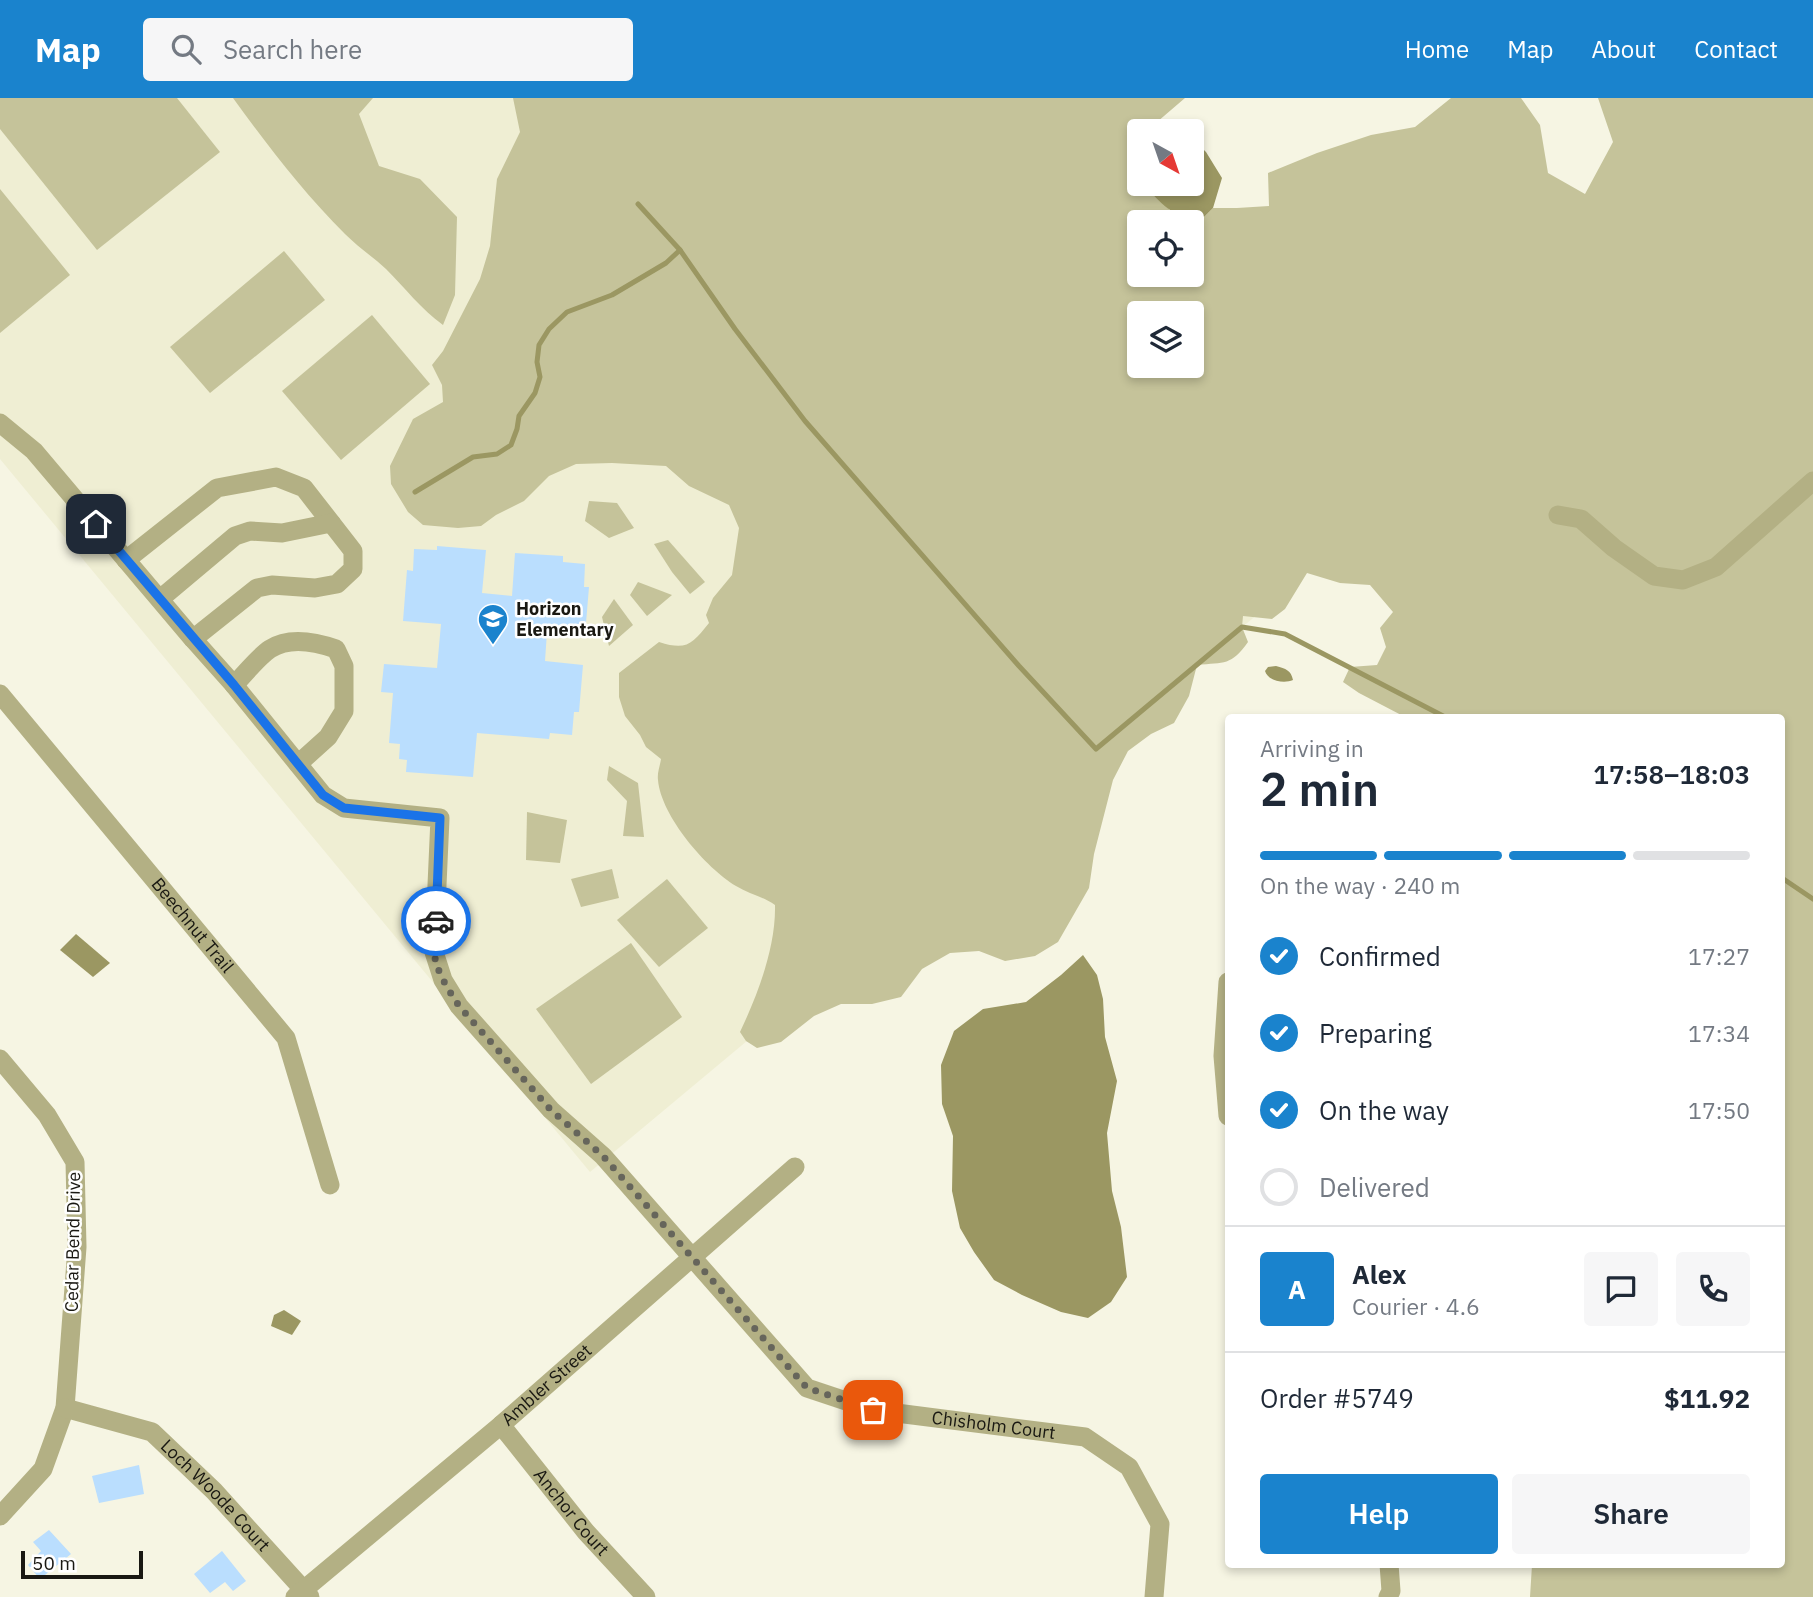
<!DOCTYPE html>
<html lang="en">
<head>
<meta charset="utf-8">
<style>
  body { margin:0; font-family:"IBM Plex Sans",sans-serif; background:#f6f6f7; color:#1f2937; height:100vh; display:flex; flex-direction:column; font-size:26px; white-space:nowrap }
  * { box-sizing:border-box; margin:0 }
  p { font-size:23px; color:#747a83 }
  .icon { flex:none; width:38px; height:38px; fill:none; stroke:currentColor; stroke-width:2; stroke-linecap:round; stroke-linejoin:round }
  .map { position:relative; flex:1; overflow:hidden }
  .drawer { position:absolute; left:1225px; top:616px; width:560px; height:854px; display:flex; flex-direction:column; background:#fff; border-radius:7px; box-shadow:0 4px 10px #0003 }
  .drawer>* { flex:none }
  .needle { width:46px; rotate:140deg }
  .buttons { position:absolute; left:1127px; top:21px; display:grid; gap:14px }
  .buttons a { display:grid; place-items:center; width:77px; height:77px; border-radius:7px; background:#fff; box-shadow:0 4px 10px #0003; font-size:35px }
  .scale { position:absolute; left:21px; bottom:18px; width:122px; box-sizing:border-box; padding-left:7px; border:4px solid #191812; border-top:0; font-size:19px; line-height:24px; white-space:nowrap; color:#191812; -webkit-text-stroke:5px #fff; paint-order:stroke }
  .pin { position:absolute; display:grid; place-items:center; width:60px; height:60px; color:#fff; margin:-30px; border-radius:14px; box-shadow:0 4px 10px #0006 }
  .courier { position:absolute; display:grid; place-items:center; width:70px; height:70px; margin:-35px; border:5px solid #1a73e8; border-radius:50%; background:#fff; color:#222; box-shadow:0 2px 9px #0007 }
  .overview em { font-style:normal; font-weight:600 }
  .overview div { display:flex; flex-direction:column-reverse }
  .overview { display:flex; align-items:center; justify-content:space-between; height:119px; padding:0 35px }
  h1 { font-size:46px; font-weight:600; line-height:52px }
  .bar { display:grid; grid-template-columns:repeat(4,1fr); gap:10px 7px; align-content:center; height:84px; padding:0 35px }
  .bar i { height:9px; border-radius:5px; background:#e0e1e3 }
  .bar .selected { background:#1a83cd }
  .bar p { grid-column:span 4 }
  .line { display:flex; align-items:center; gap:18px; padding:0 35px; border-top:2px solid #e0e1e3 }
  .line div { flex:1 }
  .round { display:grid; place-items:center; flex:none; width:74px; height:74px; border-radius:7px; background:#f6f6f7 }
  ol { padding:0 35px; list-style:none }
  li { display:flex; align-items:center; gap:21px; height:77px }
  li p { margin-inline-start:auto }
  li .icon { padding:7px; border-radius:50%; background:#1a83cd; color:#fff; stroke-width:4 }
  li:last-child { color:#747a83 }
  li i { width:38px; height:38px; border:4px solid #e0e1e3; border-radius:50% }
  .primary-button { display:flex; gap:14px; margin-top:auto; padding:14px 35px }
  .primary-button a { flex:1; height:80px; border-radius:7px; background:#1a83cd; color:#fff; font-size:28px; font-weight:600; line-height:80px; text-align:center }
  .primary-button a+a { background:#f6f6f7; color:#1f2937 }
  header { display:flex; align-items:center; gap:42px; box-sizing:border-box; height:98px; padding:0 35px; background:#1a83cd; color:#fff }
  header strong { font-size:33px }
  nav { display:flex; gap:38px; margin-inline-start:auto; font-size:24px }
  .search { width:490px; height:63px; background:#f6f6f7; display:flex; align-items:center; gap:18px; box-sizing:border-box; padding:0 24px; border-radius:7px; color:#747a83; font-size:26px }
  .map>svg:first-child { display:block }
  .built { fill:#efeed3 }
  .green { fill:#c5c39a; fill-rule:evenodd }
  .water { fill:#9b9762 }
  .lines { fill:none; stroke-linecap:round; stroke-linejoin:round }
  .stream { stroke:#9b9762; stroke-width:5 }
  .building { fill:#badefe }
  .minor { stroke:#b3b084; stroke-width:19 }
  .done { stroke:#66655b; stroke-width:7; stroke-dasharray:0 12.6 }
  .route { stroke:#1a73e8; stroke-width:9 }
  .labels { text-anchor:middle; stroke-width:5; stroke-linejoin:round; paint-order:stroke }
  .poi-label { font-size:18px; font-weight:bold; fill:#191812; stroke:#fff; text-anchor:start }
  .street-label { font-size:18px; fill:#191812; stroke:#fff }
</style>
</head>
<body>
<header>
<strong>Map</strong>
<div class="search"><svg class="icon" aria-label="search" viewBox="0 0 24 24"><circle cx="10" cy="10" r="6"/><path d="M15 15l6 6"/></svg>Search here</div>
<nav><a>Home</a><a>Map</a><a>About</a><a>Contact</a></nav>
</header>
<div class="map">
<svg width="1813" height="1499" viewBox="0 0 1813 1499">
  <rect width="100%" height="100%" fill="#f6f5e3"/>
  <path class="built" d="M 0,0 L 908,0 L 1307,475 L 590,1074 L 0,361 Z"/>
  <g class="green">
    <path d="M 0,0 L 177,0 L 220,54 L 97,152 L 0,31 Z"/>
    <path d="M 233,0 L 373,0 L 359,16 L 379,68 L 420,81 L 457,119 L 455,197 L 443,227 C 421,211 405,190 386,171 C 373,159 358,149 345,136 C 303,94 268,48 233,0 Z"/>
    <path d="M 513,0 L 1185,0 L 1157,24 L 1136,32 L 1129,66 L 1139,81 L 1139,86 L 1143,86 L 1173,115 L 1202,121 L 1213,110 L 1237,110 L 1269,108 L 1268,75 L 1317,55 L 1371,37 L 1415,29 L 1451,0 L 1521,0 L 1540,27 L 1548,75 L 1585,96 L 1613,44 L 1598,0 L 1813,0 L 1813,1499 L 1530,1499 L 1532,1467 L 1782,1466 L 1782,620 L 1405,619 L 1359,595 L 1343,584 L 1350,569 L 1377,567 L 1386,549 L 1380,530 L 1393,514 L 1370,487 L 1340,485 L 1307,475 L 1285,511 L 1272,521 L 1243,518 L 1242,529 L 1248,544 C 1231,568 1225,564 1197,567 L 1189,598 L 1174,625 L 1151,636 L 1128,653 L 1113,682 L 1094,756 L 1089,790 L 1058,844 L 1035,858 L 1005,863 L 979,853 L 950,855 L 922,871 L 901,899 L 872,906 L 841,906 L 814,918 L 781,944 L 757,950 L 746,943 L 740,934 C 758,896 776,849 775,807 C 762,798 749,796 736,788 C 706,770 661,718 658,682 C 657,675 660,668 661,661 L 646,649 L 640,637 L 625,618 L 619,599 L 619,575 L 659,544 C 687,553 692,546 709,525 L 706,517 L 713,500 L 732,477 L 739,430 L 729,407 L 689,388 L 666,368 L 612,365 L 576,366 L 549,378 L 524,403 L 496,417 L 481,428 L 458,430 L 423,427 L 408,414 L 391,386 L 390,368 L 413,321 L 443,304 L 442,287 L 432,267 L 443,253 L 480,181 L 490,148 L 497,81 L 520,34 ZM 1139,124 L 1192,124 L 1192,177 L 1139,177 ZM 1139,215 L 1192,215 L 1192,268 L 1139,268 Z"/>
    <path d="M 0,91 L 70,177 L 0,235 Z"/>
    <path d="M 284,153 L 325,202 L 210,295 L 170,249 Z"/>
    <path d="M 372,217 L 430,286 L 341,362 L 282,293 Z"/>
    <path d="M 589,403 L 617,405 L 634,430 L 609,440 L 585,423 Z"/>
    <path d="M 668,442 L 705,484 L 690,496 L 672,474 L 654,446 Z"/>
    <path d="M 638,484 L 672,497 L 647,518 L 630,497 Z"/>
    <path d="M 614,501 L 633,527 L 609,548 L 602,519 Z"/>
    <path d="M 609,668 L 638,685 L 644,739 L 623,738 L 627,703 L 607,682 Z"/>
    <path d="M 527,714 L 567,722 L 560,765 L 526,762 Z"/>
    <path d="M 612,771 L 619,800 L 581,809 L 571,781 Z"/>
    <path d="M 667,781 L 708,830 L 659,869 L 617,822 Z"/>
    <path d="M 631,845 L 682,919 L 591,986 L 536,911 Z"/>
  </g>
  <g class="water">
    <path d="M 1157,24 L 1177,29 L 1183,33 L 1139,33 L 1139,81 L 1129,66 L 1130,45 L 1136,32 Z"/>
    <path d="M 1192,40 L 1206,54 L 1222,80 L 1213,110 L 1202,121 C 1174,122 1161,105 1143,86 L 1192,86 Z"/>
    <path d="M 1276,568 C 1286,571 1291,572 1293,582 C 1284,586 1268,583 1265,573 L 1268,569 Z"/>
    <path d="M 76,836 L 110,865 L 93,879 L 60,852 Z"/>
    <path d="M 1083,857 L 1097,877 L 1103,901 L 1105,939 L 1117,983 L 1107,1035 L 1112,1093 L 1121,1129 L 1127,1179 L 1111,1204 L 1088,1220 L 1061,1214 L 1022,1197 L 994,1182 L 974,1154 L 960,1130 L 952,1093 L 953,1038 L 942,1006 L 941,967 L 954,933 L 983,911 L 1026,904 L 1061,877 Z"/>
    <path d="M 284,1212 L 301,1223 L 292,1237 L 271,1228 L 274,1217 Z"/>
  </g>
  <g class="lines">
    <g class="stream">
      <path d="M 638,106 L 680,152 L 735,231 L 805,323 L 1019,568 L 1096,651 L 1242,529 L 1285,536 L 1447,620"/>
      <path d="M 415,394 L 473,359 L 497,356 L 511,347 L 517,331 L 519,318 L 535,295 L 540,279 L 537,264 L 539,247 L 549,231 L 567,214 L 612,197 L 666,165 L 680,152"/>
      <path d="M 1782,780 L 1813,801"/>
    </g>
  </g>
  <g class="building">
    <path d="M 437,448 L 486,452 L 482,495 L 512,498 L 515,455 L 563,458 L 563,464 L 585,466 L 584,489 L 589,489 L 585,537 L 547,534 L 545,563 L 583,567 L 579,614 L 574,614 L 572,637 L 550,635 L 549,641 L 477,635 L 473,679 L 406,674 L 407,662 L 399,661 L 400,646 L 389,645 L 393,595 L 381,594 L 384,566 L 437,570 L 441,526 L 403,523 L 407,472 L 413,473 L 414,451 L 437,452 Z"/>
    <path d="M 139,1367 L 144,1396 L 99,1405 L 92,1378 Z"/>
    <path d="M 49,1432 L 71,1456 L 40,1481 L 28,1467 L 41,1453 L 33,1444 Z"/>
    <path d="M 222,1453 L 246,1483 L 233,1493 L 225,1484 L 210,1495 L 194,1476 Z"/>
  </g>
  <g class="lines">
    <g class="minor">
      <path id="s1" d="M 0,325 L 34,353 L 193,541 L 234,587 L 323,697 L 344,710 L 440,720 L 434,854 L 443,882 L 459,908 L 551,1012 L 603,1058 L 807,1290 L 873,1312 L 1085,1339 L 1129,1369 L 1160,1426 L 1154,1499"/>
      <path d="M 1558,417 L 1581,421 L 1614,450 L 1654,478 L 1683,482 L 1716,469 L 1813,383"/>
      <path d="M 126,462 L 217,390 L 276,379 L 304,390 L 353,453 L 353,471 L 337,486 L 315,490 L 272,487 L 257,490 L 193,541"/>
      <path d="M 160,501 L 235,438 L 250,433 L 282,435 L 331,425"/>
      <path d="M 234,587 C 244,577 259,558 270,551 C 290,538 316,544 336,551 L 344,568 L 344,613 L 328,639 L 298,666"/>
      <path id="s2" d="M 0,596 L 286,940 L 330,1087"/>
      <path d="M 1228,884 L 1223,958 L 1228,1018"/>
      <path d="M 0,961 L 47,1017 L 75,1064 L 77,1149 L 65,1310 L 43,1371 L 0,1418"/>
      <path id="s3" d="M 65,1310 L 152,1334 L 214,1393 L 310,1499"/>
      <path id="s4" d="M 501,1327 L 586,1434 L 646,1499"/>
      <path id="s5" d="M 295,1499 L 501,1327 L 795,1069"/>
      <path d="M 1388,1499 L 1391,1493 L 1389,1466"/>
    </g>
  </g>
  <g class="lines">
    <path class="done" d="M 436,823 C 435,833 434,842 434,852 C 435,872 448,891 459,908 L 551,1012 L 603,1058 L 807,1290 L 873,1312"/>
    <path class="route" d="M 96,426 L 234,587 L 323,697 L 344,710 L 440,720 L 436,823"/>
  </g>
  <defs>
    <g id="school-pin" transform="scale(1.575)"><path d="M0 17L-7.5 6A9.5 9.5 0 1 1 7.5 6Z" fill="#1a83cd" stroke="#fff"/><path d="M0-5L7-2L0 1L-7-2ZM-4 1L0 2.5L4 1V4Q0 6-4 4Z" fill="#fff"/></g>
  </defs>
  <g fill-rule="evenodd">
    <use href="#school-pin" x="493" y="521"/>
  </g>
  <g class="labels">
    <g class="poi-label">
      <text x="516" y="517">Horizon<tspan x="516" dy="21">Elementary</tspan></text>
    </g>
    <g class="street-label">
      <text dy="6" stroke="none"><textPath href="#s2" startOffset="301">Beechnut Trail</textPath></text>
      <text transform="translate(73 1144) rotate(-89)" y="6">Cedar Bend Drive</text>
      <text dy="6" stroke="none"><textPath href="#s5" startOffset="329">Ambler Street</textPath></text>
      <text dy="6" stroke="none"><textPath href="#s1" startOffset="1517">Chisholm Court</textPath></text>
      <text dy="6" stroke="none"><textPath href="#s3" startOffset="180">Loch Woode Court</textPath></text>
      <text dy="6" stroke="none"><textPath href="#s4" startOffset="112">Anchor Court</textPath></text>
    </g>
  </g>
</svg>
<div class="buttons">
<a><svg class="needle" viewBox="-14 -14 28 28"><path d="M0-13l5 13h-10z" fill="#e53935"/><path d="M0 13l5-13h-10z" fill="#747a83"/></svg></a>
<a><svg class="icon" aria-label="locate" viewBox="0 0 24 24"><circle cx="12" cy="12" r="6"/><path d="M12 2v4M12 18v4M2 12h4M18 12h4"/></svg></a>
<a><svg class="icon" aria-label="layers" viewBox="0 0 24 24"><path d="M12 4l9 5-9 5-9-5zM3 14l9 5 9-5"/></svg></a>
</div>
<div class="scale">50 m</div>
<div class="pin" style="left:873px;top:1312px;background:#ea580c"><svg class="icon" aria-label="bag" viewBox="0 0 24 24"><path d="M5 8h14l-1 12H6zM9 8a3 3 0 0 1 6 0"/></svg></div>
<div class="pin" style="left:96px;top:426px;background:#1f2937"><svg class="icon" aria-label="home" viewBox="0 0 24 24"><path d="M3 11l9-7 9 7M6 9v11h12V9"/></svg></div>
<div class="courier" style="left:436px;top:823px"><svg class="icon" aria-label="car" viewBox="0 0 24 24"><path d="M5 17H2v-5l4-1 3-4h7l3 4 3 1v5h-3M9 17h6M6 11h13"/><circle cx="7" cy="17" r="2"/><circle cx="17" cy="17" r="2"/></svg></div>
<section class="drawer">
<div class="overview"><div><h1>2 min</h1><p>Arriving in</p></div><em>17:58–18:03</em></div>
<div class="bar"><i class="selected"></i><i class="selected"></i><i class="selected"></i><i></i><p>On the way · 240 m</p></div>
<ol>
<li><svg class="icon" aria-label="check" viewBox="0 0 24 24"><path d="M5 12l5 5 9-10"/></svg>Confirmed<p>17:27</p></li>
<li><svg class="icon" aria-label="check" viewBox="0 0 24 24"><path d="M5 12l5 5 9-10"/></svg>Preparing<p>17:34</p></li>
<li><svg class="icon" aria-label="check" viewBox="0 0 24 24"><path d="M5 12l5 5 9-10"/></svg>On the way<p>17:50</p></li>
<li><i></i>Delivered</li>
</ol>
<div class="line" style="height:126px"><b class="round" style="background:#1a83cd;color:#fff">A</b><div><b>Alex</b><p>Courier · 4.6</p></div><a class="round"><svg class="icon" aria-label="chat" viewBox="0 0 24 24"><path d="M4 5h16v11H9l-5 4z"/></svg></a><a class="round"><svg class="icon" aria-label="phone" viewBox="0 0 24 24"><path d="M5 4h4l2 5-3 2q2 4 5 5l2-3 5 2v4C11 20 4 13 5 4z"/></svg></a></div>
<div class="line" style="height:91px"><div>Order #5749</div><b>$11.92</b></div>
<div class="primary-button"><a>Help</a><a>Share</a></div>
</section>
</div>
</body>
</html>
